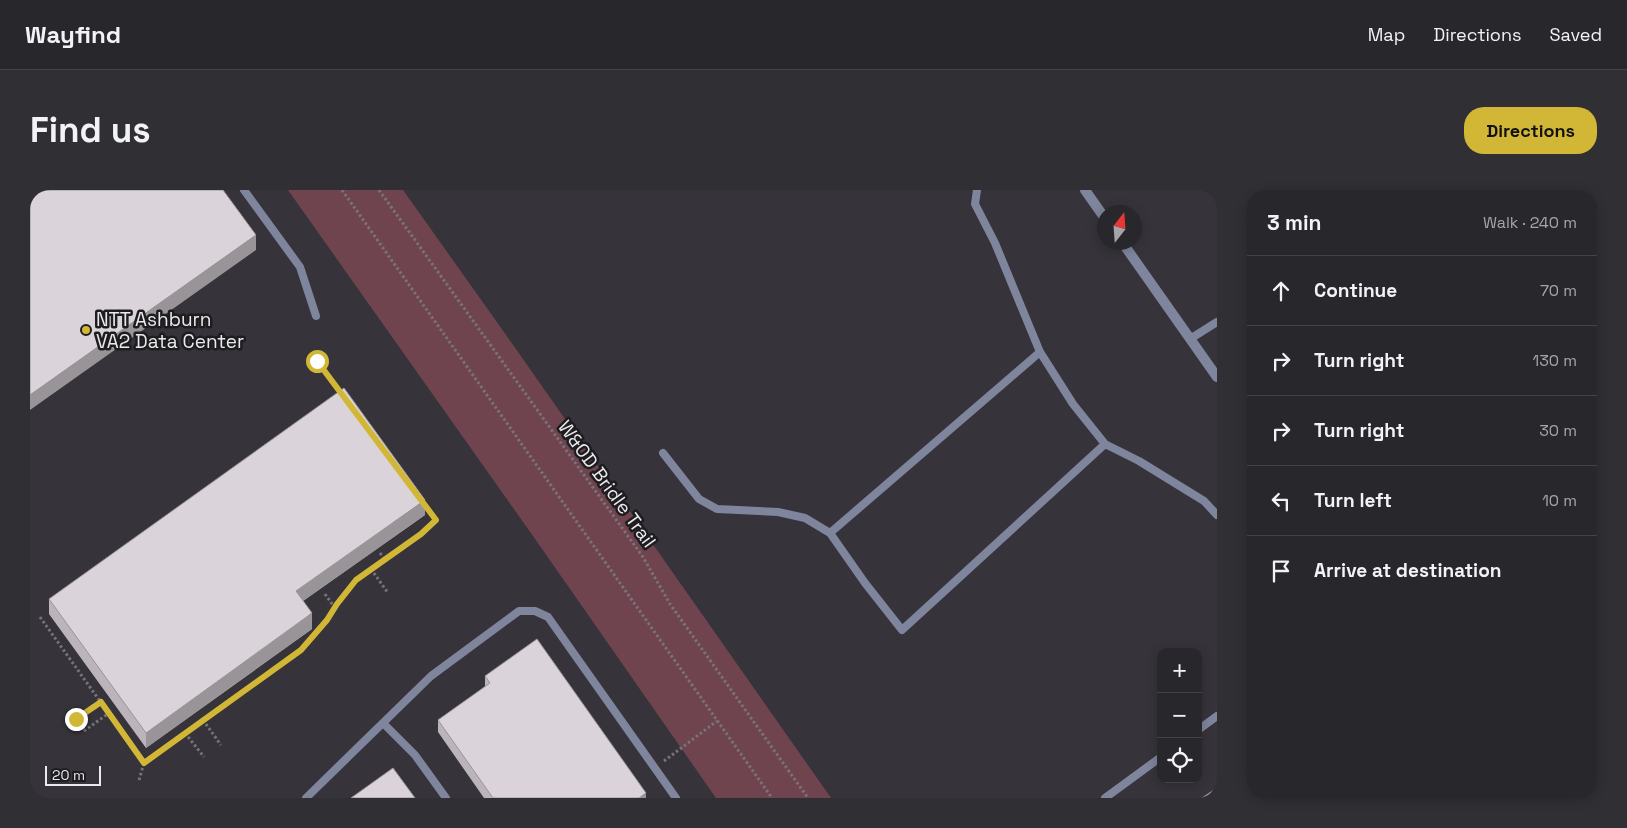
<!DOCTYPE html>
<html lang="en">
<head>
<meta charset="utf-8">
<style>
	:root { --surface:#28272c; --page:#302f34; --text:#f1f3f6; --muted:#a5a5a9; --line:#444448; --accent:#d2b736 }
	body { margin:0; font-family:"Space Grotesk",sans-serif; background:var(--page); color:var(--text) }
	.controls { position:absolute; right:15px; bottom:15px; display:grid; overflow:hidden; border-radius:10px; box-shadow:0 2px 12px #0003 }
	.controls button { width:45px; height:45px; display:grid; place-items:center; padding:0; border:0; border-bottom:1px solid var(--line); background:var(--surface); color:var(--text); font:25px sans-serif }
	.compass { position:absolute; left:1067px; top:15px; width:45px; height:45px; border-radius:50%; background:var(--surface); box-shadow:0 2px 12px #0003; rotate:17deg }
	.scale { position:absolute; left:15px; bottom:12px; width:56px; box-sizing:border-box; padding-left:5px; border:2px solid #ebe9ed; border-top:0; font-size:14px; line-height:18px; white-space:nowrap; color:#ebe9ed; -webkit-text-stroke:4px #1d1c1f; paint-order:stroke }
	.stop { position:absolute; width:15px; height:15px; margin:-11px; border:4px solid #d2b736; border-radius:50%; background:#fff }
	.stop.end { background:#d2b736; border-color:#fff; box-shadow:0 1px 5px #0008 }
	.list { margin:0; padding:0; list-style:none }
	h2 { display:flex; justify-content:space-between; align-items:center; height:65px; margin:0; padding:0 20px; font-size:21px }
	h2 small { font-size:16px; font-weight:400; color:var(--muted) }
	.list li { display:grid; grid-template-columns:32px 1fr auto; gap:15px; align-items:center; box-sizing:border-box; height:70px; padding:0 20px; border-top:1px solid var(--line) }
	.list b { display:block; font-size:19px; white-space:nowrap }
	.list em { font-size:16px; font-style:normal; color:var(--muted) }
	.icon { flex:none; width:28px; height:28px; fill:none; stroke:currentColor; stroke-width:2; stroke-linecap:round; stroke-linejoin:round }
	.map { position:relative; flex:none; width:1187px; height:608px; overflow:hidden; border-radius:20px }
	header { display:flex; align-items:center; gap:30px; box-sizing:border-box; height:70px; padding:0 25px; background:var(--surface); border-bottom:1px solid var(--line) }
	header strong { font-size:24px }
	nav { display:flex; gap:28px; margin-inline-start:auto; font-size:18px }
	.intro { display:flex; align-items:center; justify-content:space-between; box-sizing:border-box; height:120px; padding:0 30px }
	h1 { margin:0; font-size:35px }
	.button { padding:12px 22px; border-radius:20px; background:var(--accent); color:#111; font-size:18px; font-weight:700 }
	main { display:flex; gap:30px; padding:0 30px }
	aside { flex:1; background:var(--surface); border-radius:20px; box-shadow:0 2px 12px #0003 }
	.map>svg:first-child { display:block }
	.green { fill:#70444f }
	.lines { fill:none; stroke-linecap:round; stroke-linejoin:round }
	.path { stroke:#767479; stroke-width:3; stroke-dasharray:2.5 2.5; stroke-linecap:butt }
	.service { stroke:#7e859c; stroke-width:8 }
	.minor { stroke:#7e859c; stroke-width:10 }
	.wall { fill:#bbb5bb }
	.shaded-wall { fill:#999498 }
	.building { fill:#dad3d9; stroke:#999498 }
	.route { stroke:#d2b736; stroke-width:6 }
	.poi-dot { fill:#d2b736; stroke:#1d1c1f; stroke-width:2 }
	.labels { text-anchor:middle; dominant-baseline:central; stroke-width:5; stroke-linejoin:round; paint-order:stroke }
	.poi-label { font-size:19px; fill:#ebe9ed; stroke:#1d1c1f; text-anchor:start }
	.street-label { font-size:19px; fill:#ebe9ed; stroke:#1d1c1f }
</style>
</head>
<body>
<header>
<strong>Wayfind</strong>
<nav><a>Map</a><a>Directions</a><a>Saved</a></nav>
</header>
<div class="intro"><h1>Find us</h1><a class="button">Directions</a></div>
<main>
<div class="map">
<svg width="1187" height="608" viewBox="0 0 1187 608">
	<rect width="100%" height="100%" fill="#36343a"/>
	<path class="green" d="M258,0H373L469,135L801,608H686L503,346Z"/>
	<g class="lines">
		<path class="path" d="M312,0L742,608
			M349,0L613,367L640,414L778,608
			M287,171L312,204
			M350,363L355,369
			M341,379L358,403
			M295,404L305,418
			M10,427L114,573
			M46,529L71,512
			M173,530L191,555
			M54,541L79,523
			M155,543L174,567
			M634,571L687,531
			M109,590L114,573L271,460L297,430L307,414L327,389L391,344L406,330L393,313"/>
		<path class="service" d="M214,0L270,77L286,126
			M947,0L945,14L965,53L1010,162L1043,214L1075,254L1109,271L1174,311L1187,325
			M1160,149L1187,132
			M633,263L669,309L687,319L748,322L775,328L800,343L1010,162
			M800,343L835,393L872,440L1075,254
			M353,533L385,565L416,608
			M1168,540L1187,526
			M276,608L401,486L489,421H505L518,427L646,608
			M1075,608L1131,567"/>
		<path class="minor" d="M1055,0L1074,27
			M1092,52L1187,187"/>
	</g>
	<path class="wall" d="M395,325L273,411L282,439L116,558L19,424V409Z
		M455,486L616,608H454L408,542V530L455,497Z"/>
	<path class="shaded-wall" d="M226,45V60L0,220V205Z
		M395,310V325L266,416V401Z
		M282,423V439L116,558V543Z
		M616,603V608H609Z"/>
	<path class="building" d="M3,0H193L226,45L0,205V2Z
		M314,198L395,310L266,401L282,423L116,543L19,409Z
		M507,449L616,603L609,608H463L408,530L460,493L455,486Z
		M363,578L385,608H321Z
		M1187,598V608H1172Z"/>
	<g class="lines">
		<path class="route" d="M46,529L71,512L114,573L271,460L297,430L307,414L326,390L391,344L406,330L287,171"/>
	</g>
	<circle class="poi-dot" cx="56" cy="140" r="5"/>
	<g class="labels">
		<g class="poi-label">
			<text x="66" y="129">NTT Ashburn<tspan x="66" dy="22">VA2 Data Center</tspan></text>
		</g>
		<g class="street-label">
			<text transform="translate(577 294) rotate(54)">W&amp;OD Bridle Trail</text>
		</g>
	</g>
</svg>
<div class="controls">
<button>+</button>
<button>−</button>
<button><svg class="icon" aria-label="locate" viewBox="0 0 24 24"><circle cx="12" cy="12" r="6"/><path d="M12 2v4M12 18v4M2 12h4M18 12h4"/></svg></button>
</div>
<svg class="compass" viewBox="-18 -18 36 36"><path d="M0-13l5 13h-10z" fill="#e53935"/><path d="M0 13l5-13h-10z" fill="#a5a5a9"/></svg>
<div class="scale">20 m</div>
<div class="stop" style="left:287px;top:171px"></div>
<div class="stop end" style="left:46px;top:529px"></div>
</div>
<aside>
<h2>3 min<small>Walk · 240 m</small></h2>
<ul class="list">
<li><svg class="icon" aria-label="ahead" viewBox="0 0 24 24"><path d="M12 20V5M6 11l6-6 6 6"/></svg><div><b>Continue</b></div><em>70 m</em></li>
<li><svg class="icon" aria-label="right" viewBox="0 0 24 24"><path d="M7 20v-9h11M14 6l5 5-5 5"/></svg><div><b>Turn right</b></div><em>130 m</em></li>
<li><svg class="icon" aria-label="right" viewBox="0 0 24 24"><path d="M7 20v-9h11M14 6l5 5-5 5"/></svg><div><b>Turn right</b></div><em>30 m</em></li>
<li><svg class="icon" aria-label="left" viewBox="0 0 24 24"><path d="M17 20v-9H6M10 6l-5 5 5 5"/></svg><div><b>Turn left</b></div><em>10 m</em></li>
<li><svg class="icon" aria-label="arrive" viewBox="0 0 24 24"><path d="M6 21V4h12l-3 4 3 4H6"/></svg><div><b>Arrive at destination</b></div></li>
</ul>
</aside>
</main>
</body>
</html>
